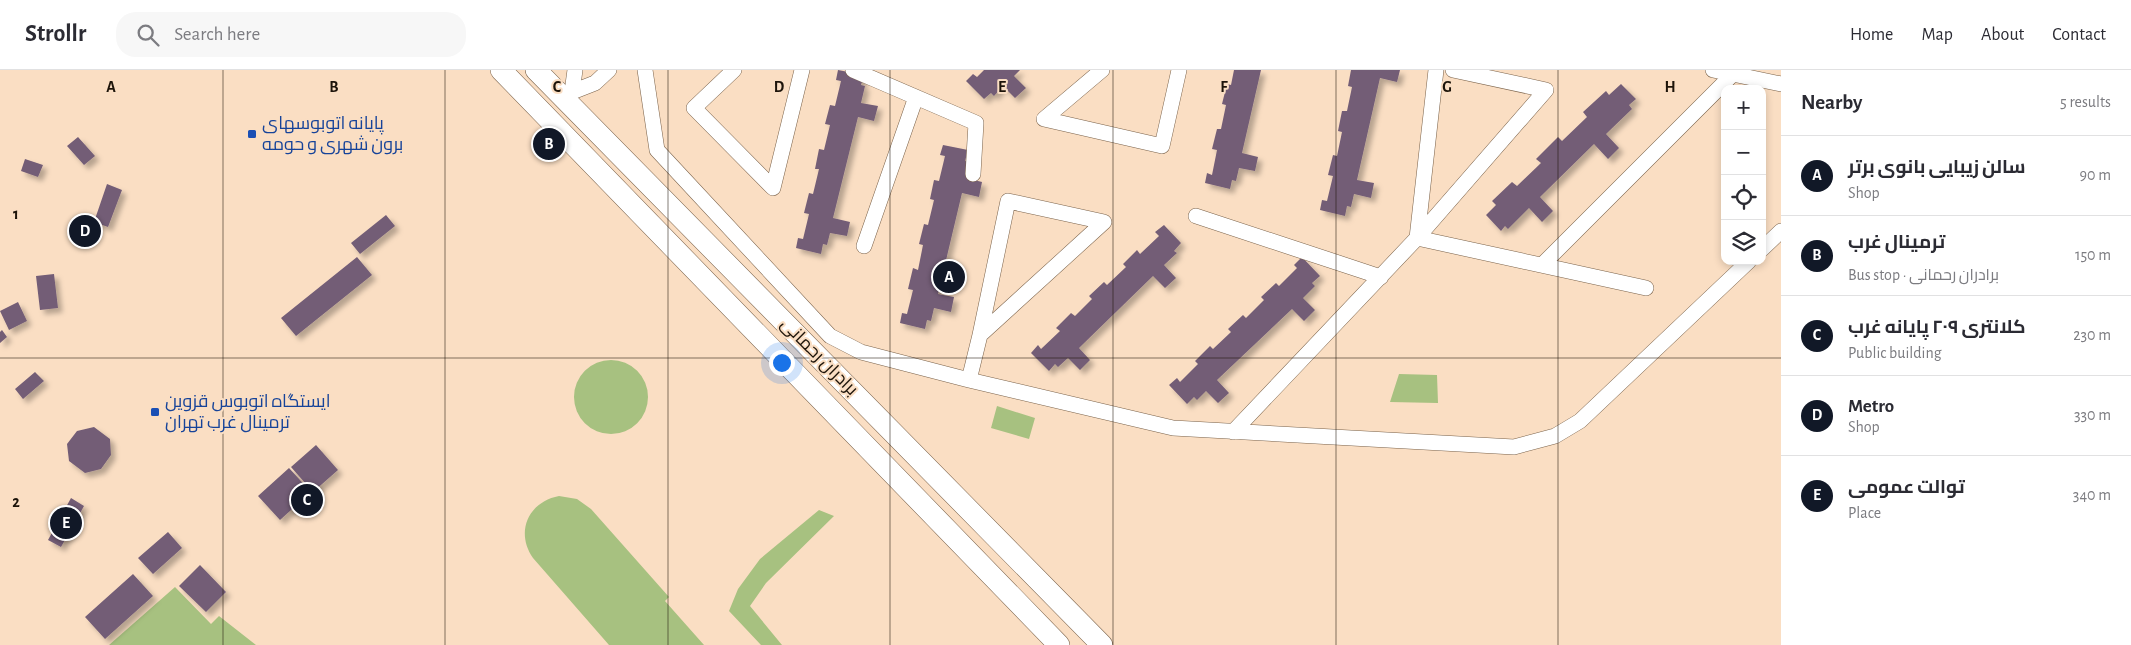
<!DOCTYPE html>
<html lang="en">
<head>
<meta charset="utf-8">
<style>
	:root { --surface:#fff; --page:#f7f7f7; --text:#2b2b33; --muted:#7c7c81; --line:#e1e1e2; --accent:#111827 }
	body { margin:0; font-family:"Alegreya Sans",Cairo,sans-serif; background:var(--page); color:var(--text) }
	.controls { position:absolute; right:15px; top:15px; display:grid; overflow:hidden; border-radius:10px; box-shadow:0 2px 8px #0003 }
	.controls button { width:45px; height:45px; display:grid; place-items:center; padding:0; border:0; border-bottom:1px solid var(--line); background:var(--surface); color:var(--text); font:25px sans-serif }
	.you { position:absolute; left:781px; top:292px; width:18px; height:18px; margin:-12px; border:4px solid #fff; border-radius:50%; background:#1a73e8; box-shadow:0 0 0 8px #1a73e833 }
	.badge { display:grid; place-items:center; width:32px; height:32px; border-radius:50%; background:var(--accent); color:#fff; font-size:16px; font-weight:700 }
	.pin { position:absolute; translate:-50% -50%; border:2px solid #fff; box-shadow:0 1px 5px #0006 }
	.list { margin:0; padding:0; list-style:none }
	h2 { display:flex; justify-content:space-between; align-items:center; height:65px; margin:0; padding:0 20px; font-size:21px }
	h2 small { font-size:16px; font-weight:400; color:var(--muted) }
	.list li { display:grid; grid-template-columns:32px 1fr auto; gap:15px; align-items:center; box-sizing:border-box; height:80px; padding:0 20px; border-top:1px solid var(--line) }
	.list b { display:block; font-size:19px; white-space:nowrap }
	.list p { margin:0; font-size:16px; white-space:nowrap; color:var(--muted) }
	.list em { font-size:16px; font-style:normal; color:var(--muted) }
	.icon { flex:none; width:28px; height:28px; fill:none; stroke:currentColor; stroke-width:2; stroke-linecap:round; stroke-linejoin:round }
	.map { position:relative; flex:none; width:1781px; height:575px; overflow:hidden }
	header { display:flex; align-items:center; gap:30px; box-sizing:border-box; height:70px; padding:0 25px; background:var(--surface); border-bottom:1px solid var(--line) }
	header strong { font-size:24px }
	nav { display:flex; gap:28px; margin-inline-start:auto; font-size:18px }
	.search { width:350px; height:45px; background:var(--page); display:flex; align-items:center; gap:12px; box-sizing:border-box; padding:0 18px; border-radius:20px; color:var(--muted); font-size:19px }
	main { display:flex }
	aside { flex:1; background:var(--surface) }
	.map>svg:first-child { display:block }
	.green { fill:#a7c180 }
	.building { fill:#735d76; filter:url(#shadow) }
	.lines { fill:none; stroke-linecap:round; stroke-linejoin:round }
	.minor-casing { stroke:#7b634b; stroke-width:16 }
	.secondary-casing { stroke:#7b634b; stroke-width:22 }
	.minor { stroke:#fff; stroke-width:15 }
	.secondary { stroke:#fff; stroke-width:21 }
	.grid { fill:none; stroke:#1d140a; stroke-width:1; stroke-opacity:0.55 }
	.transit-dot { fill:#1a4fb4; stroke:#fadec3; stroke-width:2 }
	.labels { text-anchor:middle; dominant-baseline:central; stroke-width:4; stroke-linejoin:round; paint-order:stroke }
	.transit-label { font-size:18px; fill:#164399; stroke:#fadec3; text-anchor:start }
	.street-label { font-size:18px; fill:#1d140a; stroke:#fadec3 }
	.grid-label { font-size:16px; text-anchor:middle; font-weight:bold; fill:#1d140a; stroke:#fadec3; stroke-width:4; stroke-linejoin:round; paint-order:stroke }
</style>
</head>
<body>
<header>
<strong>Strollr</strong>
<div class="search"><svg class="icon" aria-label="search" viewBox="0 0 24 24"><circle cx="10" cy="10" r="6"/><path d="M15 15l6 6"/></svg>Search here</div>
<nav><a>Home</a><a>Map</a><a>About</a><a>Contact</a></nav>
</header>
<main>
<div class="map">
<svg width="1781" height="575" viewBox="0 0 1781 575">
	<defs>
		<filter id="shadow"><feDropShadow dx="4.5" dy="4.5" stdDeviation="2.5" flood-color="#0004"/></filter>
	</defs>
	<rect width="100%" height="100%" fill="#fadec3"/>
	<path class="green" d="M574 327a37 37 0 1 1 74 0a37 37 0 1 1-74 0Z
		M1399,304L1437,305L1438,333L1390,332Z
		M997,336L1035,348L1029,369L991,358Z
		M559,426L577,429L591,439L669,527L665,531L704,575H609L533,488C515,462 528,432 559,426Z
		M819,440L834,446L766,513L750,536L782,575H761L729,541L738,519L760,489Z
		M175,517L211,554L219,546L256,575H109Z"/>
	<path class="building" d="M838,0L864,5L861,15L865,16L861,33L878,36L874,51L858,47L833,148L850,152L847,166L830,163L827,175L823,174L821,184L796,178L798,168L803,169L809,144L804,143L809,123L813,124L819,99H815L819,79L824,80L830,55L825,54L830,35L835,36L841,11L836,10Z
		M984,0H1020L1014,6L1026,18L1015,28L1003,16L994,26L991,23L984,29L966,11L973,4L977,7Z
		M1234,0H1261L1242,83L1258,87L1255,101L1239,98L1236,111L1232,110L1230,119L1205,113L1207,103L1212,105L1217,80L1212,79L1217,59H1221L1226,35L1222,34L1227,14L1231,15Z
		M1351,0H1400L1397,12L1380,8L1357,110L1374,113L1371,128L1354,124L1351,137L1347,136L1345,146L1320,140L1322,130L1327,131L1333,106L1328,105L1333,85L1337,86L1342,62L1338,61L1342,41H1347L1352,17L1348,16Z
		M1621,14L1636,29L1629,35L1632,39L1606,64L1619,78L1608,89L1594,74L1540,127L1553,141L1542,152L1529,138L1508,159L1505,156L1501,161L1486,145L1496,135L1492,131L1512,112L1517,116L1541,93L1536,89L1558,67L1562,71L1587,47L1583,42L1606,21L1609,25Z
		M78,67L95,86L84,95L67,76Z
		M943,75L968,80L965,91L970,92L966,108L982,112L979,127L962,123L938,224L954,227L951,242L934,238L931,251L927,250L925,259L900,253L902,243L907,244L913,220L908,219L913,198L918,200L923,175L919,174L924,154L928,155L934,130L930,129L934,110L939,111L945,86L940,85Z
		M25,89L43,95L38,107L21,101Z
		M107,114L122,120L108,157L94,152Z
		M386,145L395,156L360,184L351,173Z
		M1164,155L1181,173L1174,181L1177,183L1164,195L1176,208L1165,218L1153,206L1079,278L1090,290L1080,300L1068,288L1058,297L1055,294L1049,301L1031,283L1038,275L1041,279L1060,261L1056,258L1071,243L1075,246L1092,229L1089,226L1104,212L1107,215L1126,197L1123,194L1137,180L1140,184L1159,166L1155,162Z
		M357,187L372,205L296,266L281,248Z
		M1302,187L1320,206L1312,213L1315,216L1303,228L1315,240L1304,251L1292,239L1217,310L1229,323L1218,333L1206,321L1197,330L1194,327L1187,334L1169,315L1177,308L1180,312L1198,294L1195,291L1210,276L1213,279L1231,262L1228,259L1243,245L1246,248L1264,230L1261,227L1276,213L1279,216L1297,198L1294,195Z
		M54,204L58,238L40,240L36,206Z
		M18,232L27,251L9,260L0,241Z
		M2,260L7,267L0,273V262Z
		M35,302L44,311L23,329L15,319Z
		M94,357L110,369L111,385L101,399L85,403L69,391L67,374L77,361Z
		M316,375L338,400L313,422L291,397Z
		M289,398L311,422L280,450L258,426Z
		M71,428L84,436L61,477L48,470Z
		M168,462L182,478L153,504L138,488Z
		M200,495L226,522L206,542L179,516Z
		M133,504L153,526L105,569L85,547Z"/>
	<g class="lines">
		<g class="minor-casing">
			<path id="minor" d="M645,0L657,80L830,266L861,282L969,310L1173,358L1514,377L1555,366L1580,351L1749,191
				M734,0L694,38L773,118L802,0
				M853,0L976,53L973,104
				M1102,0L1044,49L1162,76L1179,0
				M1436,0L1417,168L1546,20L1453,0
				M1713,0L1781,14
				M572,22L575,0
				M564,29L572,22L595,13L609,0
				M1008,131L1104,152L980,265Z
				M1196,146L1381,207
				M864,176L916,27
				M1762,179L1781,161
				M1542,195L1733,4
				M969,310L980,265
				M1233,362L1417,168L1646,218"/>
		</g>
		<g class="secondary-casing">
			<path id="secondary" d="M501,0L1059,575
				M536,0L1102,575"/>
		</g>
		<use href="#minor" class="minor"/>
		<use href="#secondary" class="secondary"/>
	</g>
	<path class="grid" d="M223,0V575M445,0V575M668,0V575M890,0V575M1113,0V575M1336,0V575M1558,0V575M0,288H1781"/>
	<g class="transit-dot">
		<rect x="247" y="59" width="10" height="10" rx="2.5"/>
		<rect x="150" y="337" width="10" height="10" rx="2.5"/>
	</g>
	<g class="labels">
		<g class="transit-label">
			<text x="262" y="54">پایانه اتوبوسهای<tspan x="262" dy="21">برون شهری و حومه</tspan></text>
			<text x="165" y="332">ایستگاه اتوبوس قزوین<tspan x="165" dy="21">ترمینال غرب تهران</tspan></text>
		</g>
		<g class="street-label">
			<text transform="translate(819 287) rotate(45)">برادران رحمانی</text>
		</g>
	</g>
	<g class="grid-label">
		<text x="111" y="22">A</text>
		<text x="334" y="22">B</text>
		<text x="557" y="22">C</text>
		<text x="779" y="22">D</text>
		<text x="1002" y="22">E</text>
		<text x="1224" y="22">F</text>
		<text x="1447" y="22">G</text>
		<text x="1670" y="22">H</text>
		<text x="16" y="149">1</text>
		<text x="16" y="437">2</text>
	</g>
</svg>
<div class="controls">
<button>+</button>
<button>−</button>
<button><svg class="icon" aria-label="locate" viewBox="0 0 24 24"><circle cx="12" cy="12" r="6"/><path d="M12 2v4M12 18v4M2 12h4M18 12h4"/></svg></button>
<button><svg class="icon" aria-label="layers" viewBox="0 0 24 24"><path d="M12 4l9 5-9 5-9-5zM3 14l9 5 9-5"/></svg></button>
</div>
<div class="you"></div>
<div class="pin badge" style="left:949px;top:207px">A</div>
<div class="pin badge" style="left:549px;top:74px">B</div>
<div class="pin badge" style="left:307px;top:430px">C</div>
<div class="pin badge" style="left:85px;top:161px">D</div>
<div class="pin badge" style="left:66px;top:453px">E</div>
</div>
<aside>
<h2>Nearby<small>5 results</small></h2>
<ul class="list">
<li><span class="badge">A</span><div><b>سالن زیبایی بانوی برتر</b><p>Shop</p></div><em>90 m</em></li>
<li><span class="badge">B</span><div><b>ترمینال غرب</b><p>Bus stop · برادران رحمانی</p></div><em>150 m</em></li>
<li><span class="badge">C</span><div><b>کلانتری ۲۰۹ پایانه غرب</b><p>Public building</p></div><em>230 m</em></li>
<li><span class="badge">D</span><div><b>Metro</b><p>Shop</p></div><em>330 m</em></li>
<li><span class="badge">E</span><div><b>توالت عمومی</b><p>Place</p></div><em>340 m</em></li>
</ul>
</aside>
</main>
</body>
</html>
